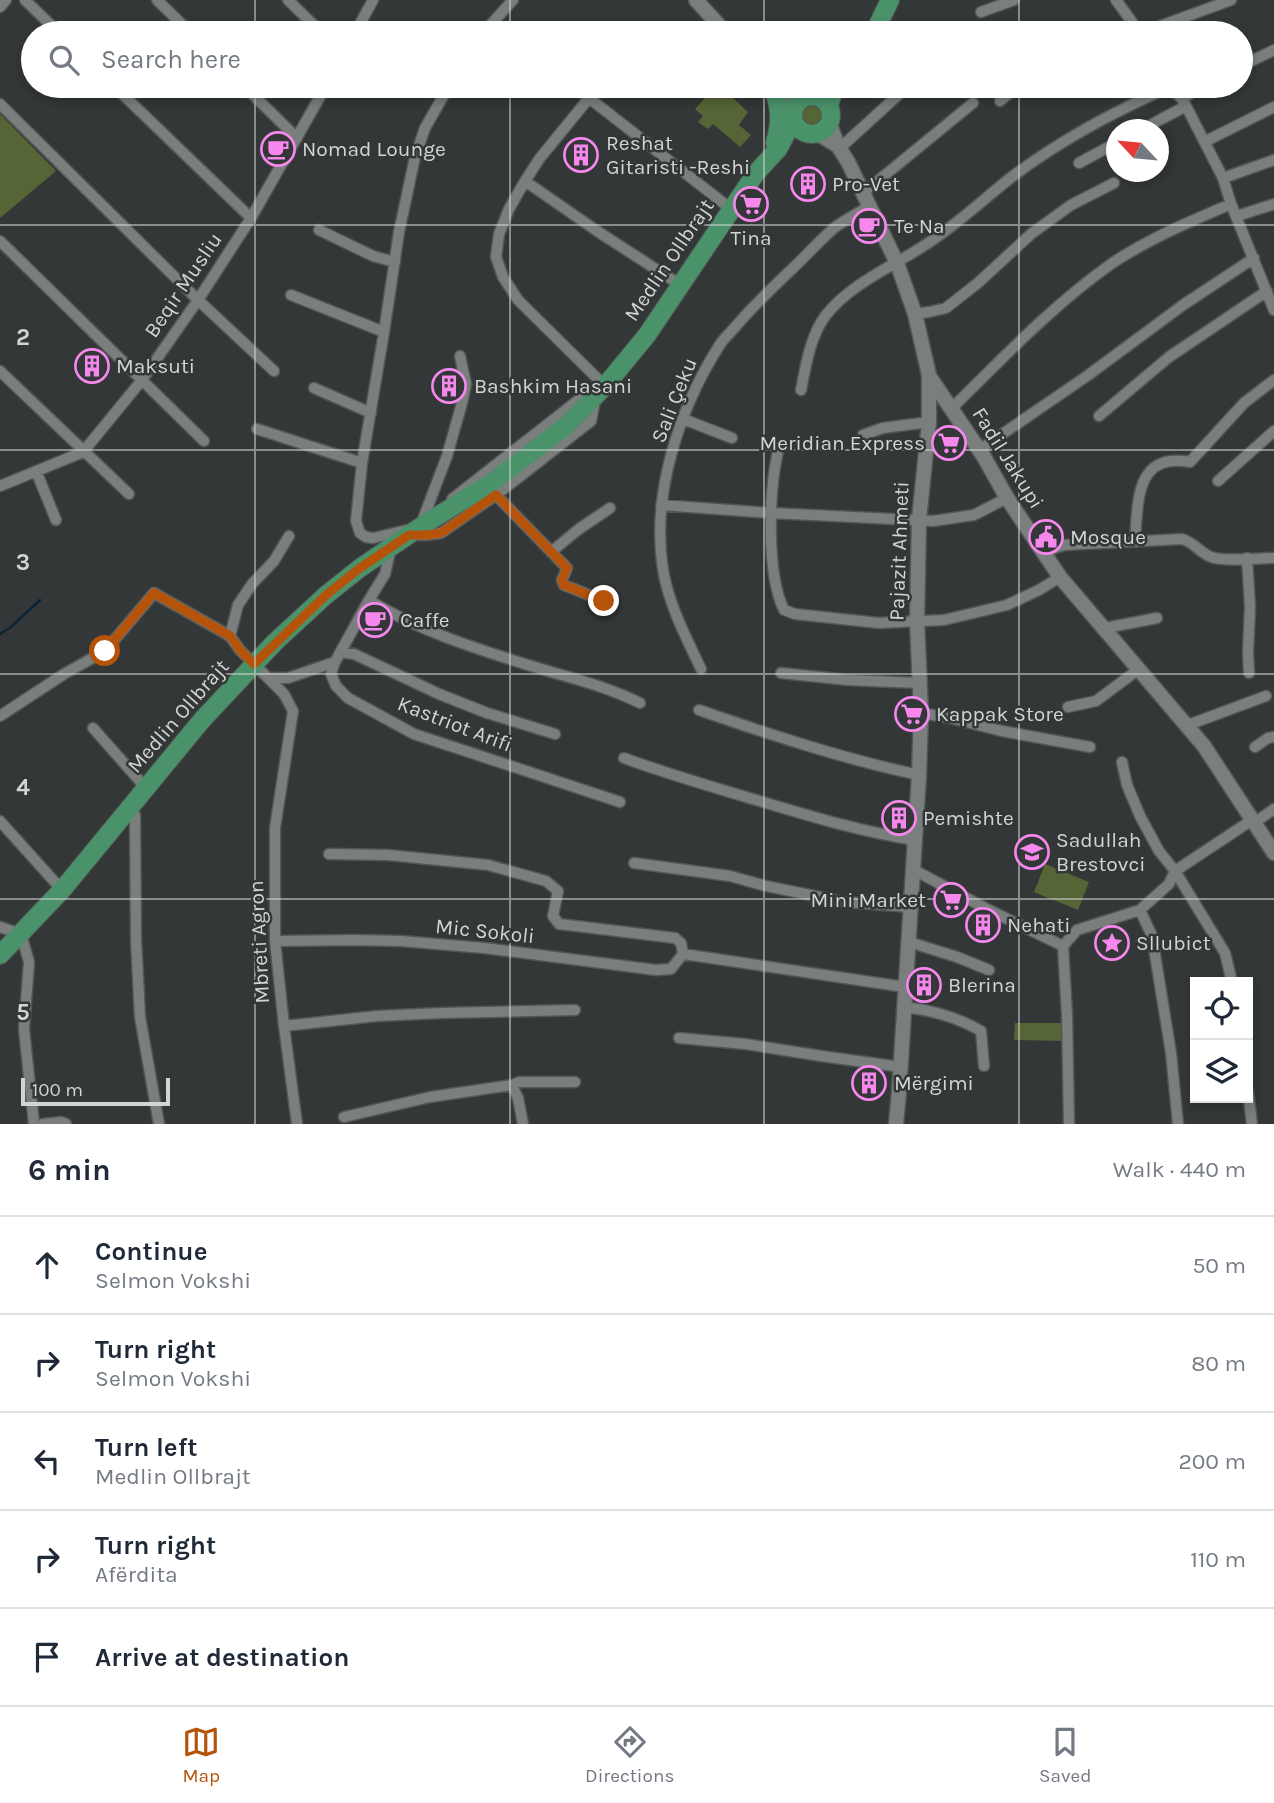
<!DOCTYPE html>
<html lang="en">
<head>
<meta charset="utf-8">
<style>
	:root { --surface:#fff; --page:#f2f2f3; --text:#1f2937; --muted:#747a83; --line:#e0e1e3; --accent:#b45309 }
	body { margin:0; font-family:Karla,sans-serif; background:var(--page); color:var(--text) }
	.controls { position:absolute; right:21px; bottom:21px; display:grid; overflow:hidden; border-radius:0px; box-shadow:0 4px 10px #0003 }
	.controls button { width:63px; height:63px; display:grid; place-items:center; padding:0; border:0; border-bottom:2px solid var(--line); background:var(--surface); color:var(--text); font:35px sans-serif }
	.compass { position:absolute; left:1106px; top:119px; width:63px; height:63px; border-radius:50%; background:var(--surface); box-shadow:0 4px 10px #0003; rotate:296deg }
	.scale { position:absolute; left:21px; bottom:18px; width:149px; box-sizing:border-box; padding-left:7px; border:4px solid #d2d5d4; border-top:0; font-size:19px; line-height:24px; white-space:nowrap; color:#d2d5d4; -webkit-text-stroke:5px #343737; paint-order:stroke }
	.stop { position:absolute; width:21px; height:21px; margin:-16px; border:5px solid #b45309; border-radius:50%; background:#fff }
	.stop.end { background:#b45309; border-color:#fff; box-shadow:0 2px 7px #0008 }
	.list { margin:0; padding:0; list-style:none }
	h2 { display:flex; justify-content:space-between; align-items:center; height:91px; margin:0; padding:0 28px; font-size:30px }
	h2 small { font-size:23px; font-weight:400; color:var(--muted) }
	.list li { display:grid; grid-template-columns:46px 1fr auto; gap:21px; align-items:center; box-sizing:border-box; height:98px; padding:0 28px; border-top:2px solid var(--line) }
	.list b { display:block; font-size:26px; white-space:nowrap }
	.list p { margin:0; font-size:23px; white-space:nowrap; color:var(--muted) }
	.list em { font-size:23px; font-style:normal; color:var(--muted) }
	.icon { flex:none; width:38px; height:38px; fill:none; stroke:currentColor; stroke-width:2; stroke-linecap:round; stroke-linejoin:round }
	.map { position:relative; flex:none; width:1274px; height:1124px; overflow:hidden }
	.search { position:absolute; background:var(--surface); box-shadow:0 4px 10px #0003; left:21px; right:21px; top:21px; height:77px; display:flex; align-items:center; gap:18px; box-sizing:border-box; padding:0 24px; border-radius:38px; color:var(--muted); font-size:26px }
	.sheet { height:581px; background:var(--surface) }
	nav { display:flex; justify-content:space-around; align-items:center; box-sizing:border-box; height:98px; border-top:2px solid var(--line); background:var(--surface); font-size:19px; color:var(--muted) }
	nav a { display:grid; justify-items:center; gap:4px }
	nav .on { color:var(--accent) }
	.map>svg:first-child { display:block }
	.green { fill:#556536 }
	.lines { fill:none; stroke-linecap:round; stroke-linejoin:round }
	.stream { stroke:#082436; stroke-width:2.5 }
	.minor-casing { stroke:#525655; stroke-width:13 }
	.tertiary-casing { stroke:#525655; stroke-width:17 }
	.primary-casing { stroke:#525655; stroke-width:20 }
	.minor { stroke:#7a7f7e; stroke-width:10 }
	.tertiary { stroke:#7a7f7e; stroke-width:14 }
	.primary { stroke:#4a926a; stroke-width:18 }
	.route { stroke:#b45309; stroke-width:9 }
	.grid { fill:none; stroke:#d2d5d4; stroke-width:2; stroke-opacity:0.55 }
	.labels { text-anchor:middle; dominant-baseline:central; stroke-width:5; stroke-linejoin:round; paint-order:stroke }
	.poi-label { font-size:21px; fill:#d2d5d4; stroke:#343737; text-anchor:start }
	.street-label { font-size:21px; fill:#d2d5d4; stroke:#343737 }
	.grid-label { font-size:23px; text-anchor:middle; font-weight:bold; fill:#d2d5d4; stroke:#343737; stroke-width:5; stroke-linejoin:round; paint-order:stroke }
</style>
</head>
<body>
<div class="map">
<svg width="1274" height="1124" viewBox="0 0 1274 1124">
	<rect width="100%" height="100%" fill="#343737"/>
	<path class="green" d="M716,86H720L748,112L739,125L751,135L740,147L713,124L708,129L698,122L703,116L695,109Z
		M797 114a15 15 0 1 1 30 0a15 15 0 1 1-30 0Z
		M0,114L56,171L0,218Z
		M1045,864L1089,882L1078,910L1034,892Z
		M1015,1023H1065L1066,1041L1014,1040Z"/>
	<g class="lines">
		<path class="stream" d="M0,634L11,627L40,600"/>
		<g class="minor-casing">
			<path id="minor" d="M25,0L59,33
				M157,0L191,33
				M288,0L322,33
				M1116,0L1132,22L1135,30L1138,33
				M0,7L6,0
				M981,12L1014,0
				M355,33L373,0
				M483,33L513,0
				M1141,33L1231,0
				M1241,66L1274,50
				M114,86L251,218
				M244,86L297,138
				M449,86L425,128L415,157L399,232L384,332L362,463L356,521L360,533L366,537L373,538L420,527L447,456L462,403L466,384L460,356
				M572,86L589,98
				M1169,86L1182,99L1186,106L1223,178L1231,204L1274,310
				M1182,99L1202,86
				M1000,101L1018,86
				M0,104L198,300L274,371
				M1141,130L1186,106
				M1206,141L1274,107
				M840,148L908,86
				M1079,163L1116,143
				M1223,178L1274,160
				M525,181L597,231L682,286
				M863,193L973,103
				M1237,216L1274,204
				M319,230L373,256L395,262
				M0,241L204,441
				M291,295L384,332
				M915,314L929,312L946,308L979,282L1031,234L1071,205L1114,183
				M0,371L129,494
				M605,386L518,300L503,277L496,257L499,234L509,209L525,181L540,158L589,98L731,209
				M314,388L371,413
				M801,390C806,365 810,336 826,315C853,281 899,264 934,239C962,220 986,197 1013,176C1061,140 1115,111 1170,87
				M952,408C1003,358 1053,305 1111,264C1148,239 1191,221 1231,204
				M1099,416L1169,357L1267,291
				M683,419L732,438
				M257,429L362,463
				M863,435L883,428L929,422
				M979,450L1087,376L1183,305L1254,258
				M778,451C769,491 766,573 784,610L795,614L879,623L944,620L1007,605L1039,590L1060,577
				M36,471L56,520
				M1218,481L1274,431
				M0,486L83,452L142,380L198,300L251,218L326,86
				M496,495L567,568L562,580L564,585L604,601
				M661,505L772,513L933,521L974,515L1007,498
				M412,535H426L441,533L496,495L591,421L596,395L581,398L452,499
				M1135,541C1138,502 1135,452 1190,462L1244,403L1274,380
				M391,547L385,574L369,600C417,630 474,648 528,665C566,677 604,685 640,703
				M551,552L579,529L610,508
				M1043,552L1064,545L1182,539C1194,542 1200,553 1211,557C1225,562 1257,558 1274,558
				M1247,558L1250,607L1248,652L1249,673
				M369,600L335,662L331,674L336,686L348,698L414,734L620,802
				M1105,628L1157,618
				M230,636L238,605L252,584L274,561L289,536
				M341,652L354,654L439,694L487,713L555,734
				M701,669C686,637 669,605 663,570C651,495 679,409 719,346C723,339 730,333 736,326C753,306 772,288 792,269C806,256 819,241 834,228C845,220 858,213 870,206
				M781,673L848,680L919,683
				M269,678H288L335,662
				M1068,707L1096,701L1139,669
				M699,710C771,735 844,759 919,775
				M921,713L950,718L1002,731L1090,747
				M0,716L64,674L105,651L154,593L230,636L240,650L284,694L293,711L275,828V941L284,1026L377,1016L441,1013L575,1010
				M1188,725L1266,696
				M93,728L146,788
				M1255,747L1268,738L1274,737
				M624,758C670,775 716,788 763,802C813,817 863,832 915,840
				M1122,762L1127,785L1140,816L1159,851L1175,871L1225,953L1232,982
				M129,810L135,815L136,939L140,1017L159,1124
				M0,821L62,890
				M1254,823L1274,809
				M329,854L388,855L488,865L546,881L558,891L553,916L559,924L675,938L681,943L683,954
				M634,863L730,876L766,886L845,902L911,907
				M914,870L985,908L1063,946
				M1175,871L1252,820
				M1140,910L1152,936L1171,1053L1178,1124
				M0,927L21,934L29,962L24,1029L34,1124
				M275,941L356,940L401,941L484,948L656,970L671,969L683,954L905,987
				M909,942L957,957L989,970
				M904,1007C930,1010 959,1018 981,1031L984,1066
				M284,1026L297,1124
				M679,1038L745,1044L821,1056L901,1067
				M512,1085L519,1082H575
				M1248,1092L1252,1124
				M344,1117L430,1097L512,1085L518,1098L523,1124
				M43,1124L61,1122L66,1124
				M1069,1124L1067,1015L1063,946L1077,930L1140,910L1169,884L1175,871"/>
		</g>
		<g class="tertiary-casing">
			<path id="tertiary" d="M696,0L726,33
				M776,86L793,110
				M780,86L802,98
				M829,122L838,146L848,162L897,263L915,314L929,375V422L919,520L917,621L921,713L919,775L899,1092L896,1124
				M817,133L838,146
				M929,376L984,457L1007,498L1060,577L1204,746L1274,853"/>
		</g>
		<g class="primary-casing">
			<path id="primary" d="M874,33L890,0
				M772,86C781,109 781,120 775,143
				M793 115a19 19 0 1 1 38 0a19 19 0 1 1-38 0Z
				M829,106L835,86
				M0,955L62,890L202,720L275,642L326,595L360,568L426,523L491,483L566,426L605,386L647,335L756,173L778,149L793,121"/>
		</g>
		<use href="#minor" class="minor"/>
		<use href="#tertiary" class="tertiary"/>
		<use href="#primary" class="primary"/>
	</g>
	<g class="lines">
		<path class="route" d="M105,651L154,593L230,636L240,650L254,664L326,595L360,568L409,535H426L441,533L496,495L567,568L562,580L564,585L604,601"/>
	</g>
	<path class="grid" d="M255,0V33M510,0V33M764,0V33M1019,0V33M255,86V1124M510,86V1124M764,86V1124M1019,86V1124M0,225H1274M0,450H1274M0,674H1274M0,899H1274"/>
	<defs>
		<g id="cafe-ring" transform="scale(1.75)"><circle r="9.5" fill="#343737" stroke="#f688ed" stroke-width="1.5"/><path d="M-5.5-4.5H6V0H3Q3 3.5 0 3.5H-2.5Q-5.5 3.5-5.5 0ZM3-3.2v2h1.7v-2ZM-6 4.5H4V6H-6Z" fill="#f688ed"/></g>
		<g id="building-ring" transform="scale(1.75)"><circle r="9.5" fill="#343737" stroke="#f688ed" stroke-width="1.5"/><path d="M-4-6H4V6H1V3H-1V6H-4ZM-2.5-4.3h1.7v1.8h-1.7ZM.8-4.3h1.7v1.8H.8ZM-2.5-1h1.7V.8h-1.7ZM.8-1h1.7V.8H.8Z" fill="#f688ed"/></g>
		<g id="supermarket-ring" transform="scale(1.75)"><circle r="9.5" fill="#343737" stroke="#f688ed" stroke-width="1.5"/><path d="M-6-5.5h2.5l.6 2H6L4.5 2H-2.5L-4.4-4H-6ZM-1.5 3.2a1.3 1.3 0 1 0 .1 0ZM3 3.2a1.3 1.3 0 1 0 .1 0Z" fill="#f688ed"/></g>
		<g id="civic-ring" transform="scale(1.75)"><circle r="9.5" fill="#343737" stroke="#f688ed" stroke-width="1.5"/><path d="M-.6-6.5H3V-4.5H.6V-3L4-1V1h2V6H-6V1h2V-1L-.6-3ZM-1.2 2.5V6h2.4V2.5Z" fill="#f688ed"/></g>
		<g id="school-ring" transform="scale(1.75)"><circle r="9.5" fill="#343737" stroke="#f688ed" stroke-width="1.5"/><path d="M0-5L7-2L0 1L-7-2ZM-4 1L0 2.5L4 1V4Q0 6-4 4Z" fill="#f688ed"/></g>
		<g id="sight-ring" transform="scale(1.75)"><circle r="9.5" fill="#343737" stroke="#f688ed" stroke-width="1.5"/><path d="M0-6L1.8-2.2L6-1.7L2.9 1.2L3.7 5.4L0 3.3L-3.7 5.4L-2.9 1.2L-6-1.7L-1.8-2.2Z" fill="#f688ed"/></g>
	</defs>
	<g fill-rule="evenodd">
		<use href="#cafe-ring" x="278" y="149"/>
		<use href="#building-ring" x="581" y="155"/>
		<use href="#building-ring" x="808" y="184"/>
		<use href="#supermarket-ring" x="751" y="204"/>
		<use href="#cafe-ring" x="869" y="226"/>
		<use href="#building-ring" x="92" y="366"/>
		<use href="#building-ring" x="449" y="386"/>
		<use href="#supermarket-ring" x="949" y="443"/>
		<use href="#civic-ring" x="1046" y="537"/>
		<use href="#cafe-ring" x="375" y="620"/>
		<use href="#supermarket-ring" x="912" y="714"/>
		<use href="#building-ring" x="899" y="818"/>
		<use href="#school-ring" x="1032" y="852"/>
		<use href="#supermarket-ring" x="951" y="900"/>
		<use href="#building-ring" x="983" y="925"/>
		<use href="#sight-ring" x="1112" y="943"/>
		<use href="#building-ring" x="924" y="985"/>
		<use href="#building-ring" x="869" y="1083"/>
	</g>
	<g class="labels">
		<g class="poi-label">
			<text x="606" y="143">Reshat<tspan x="606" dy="24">Gitaristi -Reshi</tspan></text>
			<text x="302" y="149">Nomad Lounge</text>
			<text x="832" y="184">Pro-Vet</text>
			<text x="894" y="226">Te Na</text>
			<text x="751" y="238" text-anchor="middle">Tina</text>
			<text x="116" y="366">Maksuti</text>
			<text x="474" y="386">Bashkim Hasani</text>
			<text x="925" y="443" text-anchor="end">Meridian Express</text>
			<text x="1070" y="537">Mosque</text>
			<text x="400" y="620">Caffe</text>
			<text x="936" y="714">Kappak Store</text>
			<text x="923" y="818">Pemishte</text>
			<text x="1056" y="840">Sadullah<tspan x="1056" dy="24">Brestovci</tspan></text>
			<text x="926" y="900" text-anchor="end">Mini Market</text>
			<text x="1007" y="925">Nehati</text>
			<text x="1136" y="943">Sllubict</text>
			<text x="948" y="985">Blerina</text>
			<text x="894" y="1083">Mërgimi</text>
		</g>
		<g class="street-label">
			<text transform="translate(669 260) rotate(-56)">Medlin Ollbrajt</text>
			<text transform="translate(183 285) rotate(-56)">Beqir Musliu</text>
			<text transform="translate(674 400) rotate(-68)">Sali Çeku</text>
			<text transform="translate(1008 458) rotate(58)">Fadil Jakupi</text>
			<text transform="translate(899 551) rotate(-88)">Pajazit Ahmeti</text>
			<text transform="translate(178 716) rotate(-49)">Medlin Ollbrajt</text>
			<text transform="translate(455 724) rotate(21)">Kastriot Arifi</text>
			<text transform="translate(485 931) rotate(6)">Mic Sokoli</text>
			<text transform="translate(259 942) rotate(-93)">Mbreti Agron</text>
		</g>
	</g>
	<g class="grid-label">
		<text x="23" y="345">2</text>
		<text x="23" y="570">3</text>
		<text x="23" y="795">4</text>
		<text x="23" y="1020">5</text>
	</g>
</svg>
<div class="controls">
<button><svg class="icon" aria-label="locate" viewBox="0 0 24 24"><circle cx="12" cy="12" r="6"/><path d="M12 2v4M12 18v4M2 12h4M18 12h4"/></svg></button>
<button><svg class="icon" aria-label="layers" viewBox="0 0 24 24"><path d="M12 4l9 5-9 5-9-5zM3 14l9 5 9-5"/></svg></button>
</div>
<svg class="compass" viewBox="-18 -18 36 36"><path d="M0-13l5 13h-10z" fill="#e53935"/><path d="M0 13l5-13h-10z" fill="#747a83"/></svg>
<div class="scale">100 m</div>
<div class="stop" style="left:105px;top:651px"></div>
<div class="stop end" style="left:604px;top:601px"></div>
<div class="search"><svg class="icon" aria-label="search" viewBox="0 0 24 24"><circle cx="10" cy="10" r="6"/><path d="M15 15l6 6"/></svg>Search here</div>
</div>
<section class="sheet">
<h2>6 min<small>Walk · 440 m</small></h2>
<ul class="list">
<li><svg class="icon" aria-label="ahead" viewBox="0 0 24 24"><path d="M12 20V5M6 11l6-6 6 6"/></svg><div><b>Continue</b><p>Selmon Vokshi</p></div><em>50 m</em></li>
<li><svg class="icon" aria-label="right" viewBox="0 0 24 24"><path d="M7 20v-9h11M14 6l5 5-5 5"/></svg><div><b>Turn right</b><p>Selmon Vokshi</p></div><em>80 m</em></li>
<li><svg class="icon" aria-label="left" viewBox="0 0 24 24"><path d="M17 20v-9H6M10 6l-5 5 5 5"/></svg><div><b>Turn left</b><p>Medlin Ollbrajt</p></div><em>200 m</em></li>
<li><svg class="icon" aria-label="right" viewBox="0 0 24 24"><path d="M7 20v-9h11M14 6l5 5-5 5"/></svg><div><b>Turn right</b><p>Afërdita</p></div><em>110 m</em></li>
<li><svg class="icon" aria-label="arrive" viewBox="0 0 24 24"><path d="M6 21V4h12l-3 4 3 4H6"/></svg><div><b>Arrive at destination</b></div></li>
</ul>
</section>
<nav>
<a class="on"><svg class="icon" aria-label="map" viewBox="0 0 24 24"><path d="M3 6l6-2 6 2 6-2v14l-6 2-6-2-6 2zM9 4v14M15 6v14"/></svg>Map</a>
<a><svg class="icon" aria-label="directions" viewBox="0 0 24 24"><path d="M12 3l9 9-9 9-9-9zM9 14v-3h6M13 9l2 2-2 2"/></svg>Directions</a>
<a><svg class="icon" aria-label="saved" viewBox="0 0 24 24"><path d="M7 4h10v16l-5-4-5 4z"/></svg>Saved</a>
</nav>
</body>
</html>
